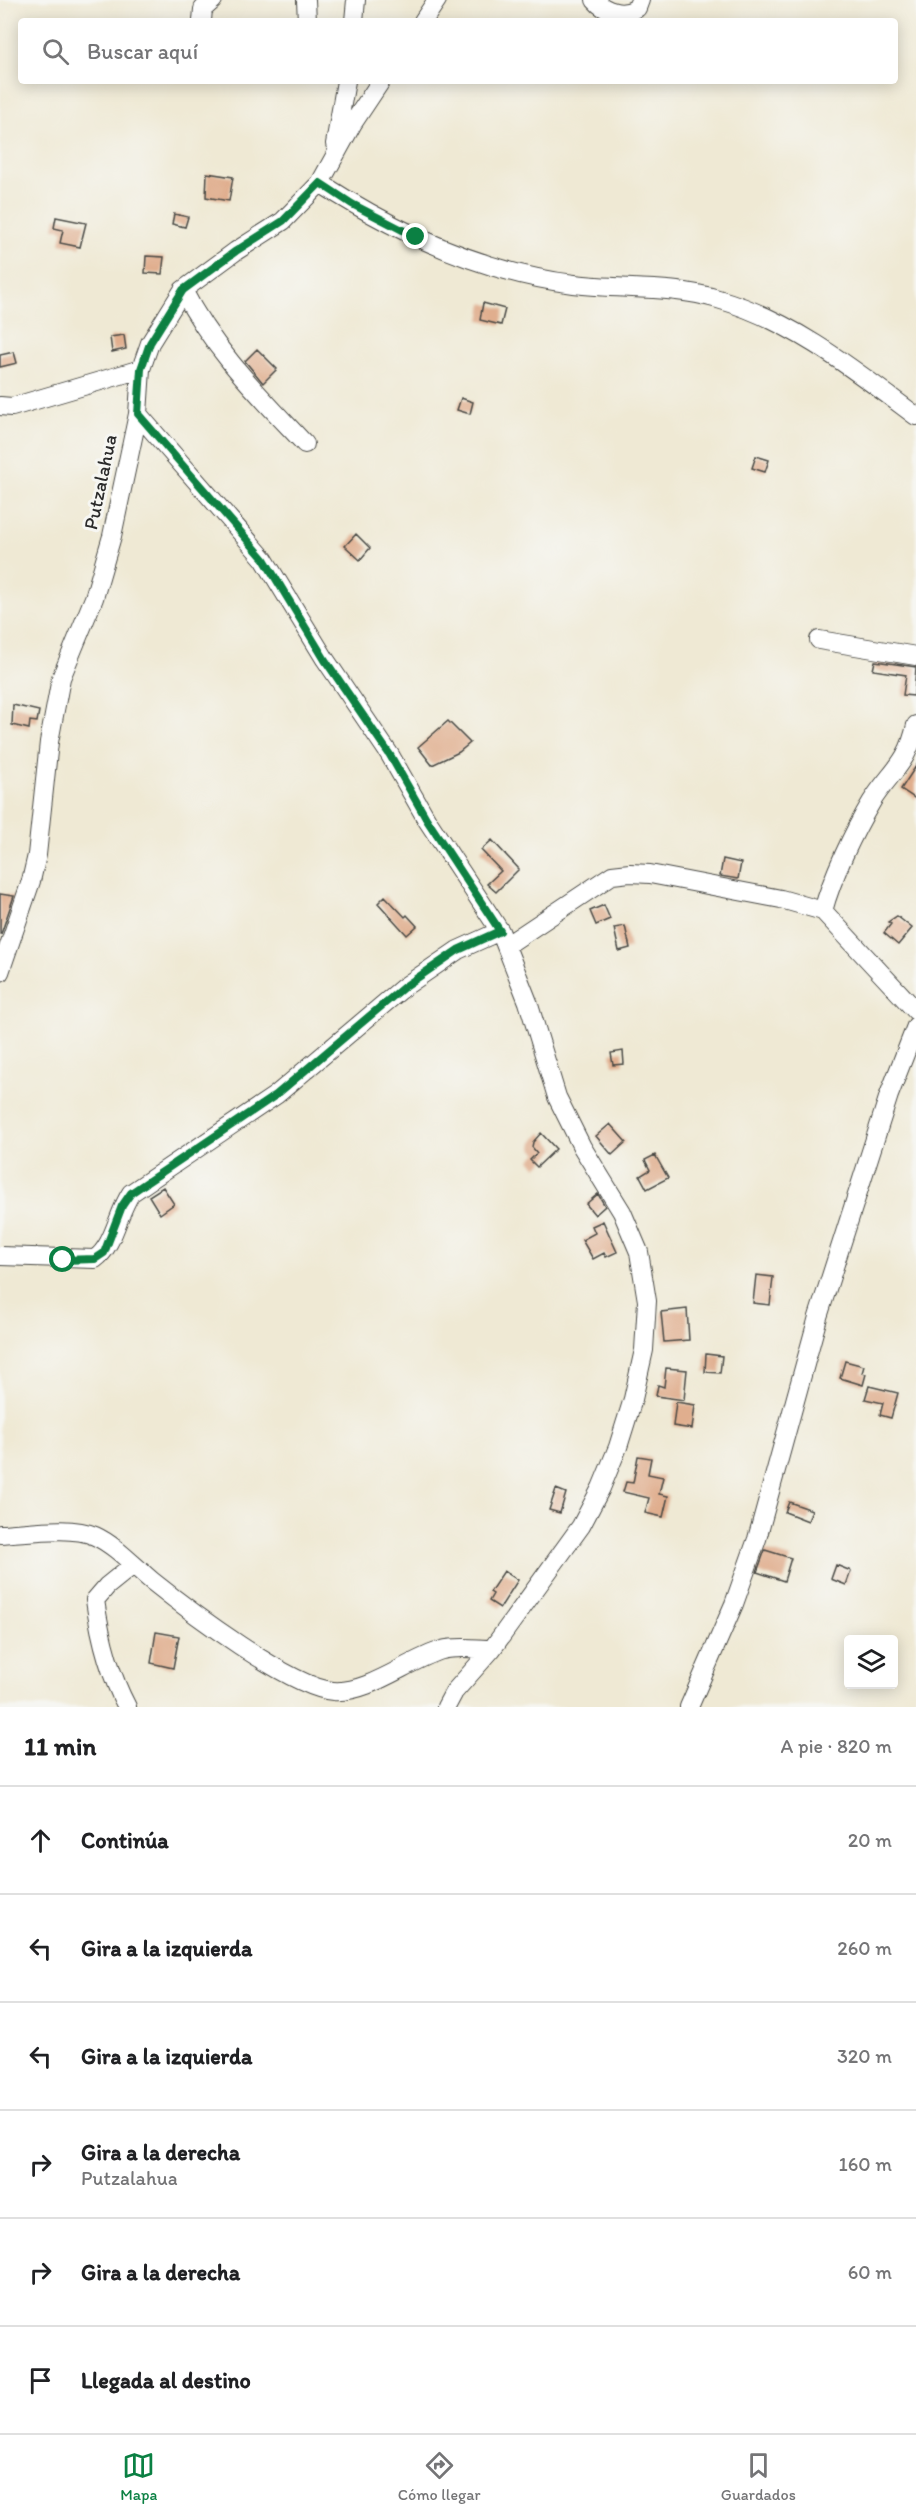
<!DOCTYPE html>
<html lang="es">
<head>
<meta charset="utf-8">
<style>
	:root { --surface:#fff; --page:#f2f2f2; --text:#202124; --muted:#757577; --line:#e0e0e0; --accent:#0b8043 }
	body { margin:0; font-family:Itim,sans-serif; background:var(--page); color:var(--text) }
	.controls { position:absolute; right:18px; bottom:18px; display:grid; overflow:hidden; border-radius:6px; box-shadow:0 3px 15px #0003 }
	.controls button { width:54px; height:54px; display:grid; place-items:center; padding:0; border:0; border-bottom:2px solid var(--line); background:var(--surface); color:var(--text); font:30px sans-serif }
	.stop { position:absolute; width:18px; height:18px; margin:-14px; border:4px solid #0b8043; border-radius:50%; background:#fff }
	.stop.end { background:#0b8043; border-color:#fff; box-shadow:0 2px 6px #0008 }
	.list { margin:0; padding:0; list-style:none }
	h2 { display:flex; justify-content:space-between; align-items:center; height:78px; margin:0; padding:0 24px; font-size:26px }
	h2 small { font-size:20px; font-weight:400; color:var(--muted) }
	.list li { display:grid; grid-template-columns:39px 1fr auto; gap:18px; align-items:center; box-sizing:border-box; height:108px; padding:0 24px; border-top:2px solid var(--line) }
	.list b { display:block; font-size:22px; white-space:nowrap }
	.list p { margin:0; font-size:20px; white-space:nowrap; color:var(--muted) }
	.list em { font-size:20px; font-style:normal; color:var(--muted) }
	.icon { flex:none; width:33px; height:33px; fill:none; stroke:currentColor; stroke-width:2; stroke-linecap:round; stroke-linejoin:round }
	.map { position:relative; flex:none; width:916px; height:1707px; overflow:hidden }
	.search { position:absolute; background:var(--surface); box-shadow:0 3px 15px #0003; left:18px; right:18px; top:18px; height:66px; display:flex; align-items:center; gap:15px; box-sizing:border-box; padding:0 21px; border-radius:6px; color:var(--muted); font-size:22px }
	.sheet { height:726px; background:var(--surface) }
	nav { display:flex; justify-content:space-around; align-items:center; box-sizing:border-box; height:84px; border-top:2px solid var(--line); background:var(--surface); font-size:16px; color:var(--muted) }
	nav a { display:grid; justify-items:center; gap:3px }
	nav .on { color:var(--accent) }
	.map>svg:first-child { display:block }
	.building { fill:#e0ae8e }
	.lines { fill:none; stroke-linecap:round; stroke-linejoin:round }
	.minor-casing { stroke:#484844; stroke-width:20 }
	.minor { stroke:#fff; stroke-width:18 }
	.route { stroke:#0b8043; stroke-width:8 }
	.labels { text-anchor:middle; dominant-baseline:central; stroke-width:6; stroke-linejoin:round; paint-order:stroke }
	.street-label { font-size:20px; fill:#2b2b2b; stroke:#f6f6f2 }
</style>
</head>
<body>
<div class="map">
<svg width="916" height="1707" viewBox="0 0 916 1707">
	<rect width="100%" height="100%" fill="#f6f6f2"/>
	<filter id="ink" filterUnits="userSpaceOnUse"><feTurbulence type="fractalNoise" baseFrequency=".0167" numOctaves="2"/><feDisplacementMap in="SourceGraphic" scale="12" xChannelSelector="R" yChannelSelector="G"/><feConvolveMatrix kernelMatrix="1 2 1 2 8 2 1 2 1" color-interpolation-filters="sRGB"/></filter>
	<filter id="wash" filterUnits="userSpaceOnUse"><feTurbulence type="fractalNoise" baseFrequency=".008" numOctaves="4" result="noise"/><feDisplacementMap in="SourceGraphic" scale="24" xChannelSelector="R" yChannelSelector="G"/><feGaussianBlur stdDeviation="1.35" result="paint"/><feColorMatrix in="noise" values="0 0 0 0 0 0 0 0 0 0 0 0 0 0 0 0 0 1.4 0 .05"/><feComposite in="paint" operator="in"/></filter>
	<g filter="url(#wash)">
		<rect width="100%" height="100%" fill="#efe9d4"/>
		<g id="blocks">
			<path class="building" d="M207,173L233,177L229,201L206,197Z
				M174,214L188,217L185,227L172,224Z
				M56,217L86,223L80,247L60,243L63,230L54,228Z
				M146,256L164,257L162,274L145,273Z
				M483,303L505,309L501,325L480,320Z
				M124,335L126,349L112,352L110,337Z
				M257,349L277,369L263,383L245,361Z
				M14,352L17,363L0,367V355Z
				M461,398L473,402L470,414L457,410Z
				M756,456L769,460L765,472L752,468Z
				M356,534L370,548L360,560L345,546Z
				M875,661L916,667L914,696L903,695L906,675L873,670Z
				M13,705L39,711L37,722L30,721L29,729L12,725Z
				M448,721L470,743L459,752L432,765L418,747Z
				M916,766V799L901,789Z
				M492,840L519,869L496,892L487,884L501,871L481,850Z
				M723,859L741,863L738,879L720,876Z
				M0,894L14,896L1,934H0Z
				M385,896L405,917L407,915L417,926L407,935L378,903Z
				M604,905L610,919L596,925L590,911Z
				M897,916L912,928L898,945L884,933L891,924L888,922Z
				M625,926L630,948L619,951L614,928Z
				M623,1051L624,1064L613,1065L611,1053Z
				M610,1124L626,1142L612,1155L596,1136Z
				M541,1133L556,1149L537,1167L530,1160L537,1153L532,1147L533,1142Z
				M655,1155L668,1178L647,1189L640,1176L650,1170L645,1160Z
				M163,1187L174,1204L160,1214L149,1196Z
				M598,1194L605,1206L595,1215L586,1204Z
				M603,1221L617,1252L606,1257L604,1253L593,1259L582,1240L595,1233L592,1226Z
				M756,1275L773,1277L770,1305L753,1303Z
				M687,1309L689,1340L664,1342L661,1312Z
				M706,1354L722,1356L720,1373L705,1372Z
				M845,1361L864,1366L862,1373L866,1374L863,1385L840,1378Z
				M666,1368L687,1370L684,1400L656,1396L658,1385L664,1387Z
				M869,1386L898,1393L891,1418L880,1415L883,1403L865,1399Z
				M676,1402L695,1405L692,1429L673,1426Z
				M638,1456L651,1458L648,1474L663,1477L659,1494L668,1496L663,1517L645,1513L649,1498L623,1492L626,1482L633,1483Z
				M556,1489L566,1493L560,1513L549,1510Z
				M789,1502L812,1510L808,1521L785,1512Z
				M765,1550L791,1558L784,1581L757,1572Z
				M836,1565L851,1571L846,1585L831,1579Z
				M504,1571L518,1580L500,1608L489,1601L493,1594L490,1592Z
				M156,1632L179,1636L173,1668L151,1663Z"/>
		</g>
	</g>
	<g filter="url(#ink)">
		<use href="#blocks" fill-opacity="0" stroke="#484844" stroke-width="1.5"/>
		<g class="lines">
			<g class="minor-casing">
				<path id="minor" d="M306,0L307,21
					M595,0C605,12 623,17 637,8L640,0
					M202,21L203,9L213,0
					M354,21L356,0
					M423,21L437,0
					M335,144L346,81
					M320,183C396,232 484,273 574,284C622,290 671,285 718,299C792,320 856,371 916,416
					M183,290C213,350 260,396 305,444
					M0,406L12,407L141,369
					M138,414L264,559L325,659L390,755L427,820L500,931L528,1002L557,1097L582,1147L622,1212L639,1252L647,1301L644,1350L633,1399L618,1447L601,1488L581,1526L492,1649L454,1692L446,1707
					M819,640L916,656
					M823,911C832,877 854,831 872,801C891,771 908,764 916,725
					M507,945L612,875L630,873L650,874L781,899L823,911L916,1011
					M0,972L31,881L37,855L49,742L61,678L94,598L112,536L138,414L141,369L150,343L183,290L236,251L283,221L320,183L353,123L381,81
					M0,1256L95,1259C114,1246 117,1214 131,1193L276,1095L404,987L458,950L500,931
					M0,1534C27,1533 70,1525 95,1536C115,1545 134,1566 152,1581C187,1609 291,1688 333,1691C368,1694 408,1660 442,1650C457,1646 477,1649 492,1649
					M127,1707C110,1675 100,1636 95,1600L107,1586L133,1565
					M689,1707L734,1604L757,1539L818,1317L889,1095L916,1026"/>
			</g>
			<use href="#minor" class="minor"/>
		</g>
	</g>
	<g class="lines" filter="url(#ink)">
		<path class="route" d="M63,1260L95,1259L104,1253L122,1206L131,1193L276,1095L404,987L458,950L500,931L427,820L390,755L325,660L264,559L138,414L141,369L150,343L183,290L236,251L283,221L320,183L352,204L416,237"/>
	</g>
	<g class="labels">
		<g class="street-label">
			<text transform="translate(100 482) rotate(-78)">Putzalahua</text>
		</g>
	</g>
</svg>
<div class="controls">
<button><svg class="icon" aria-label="layers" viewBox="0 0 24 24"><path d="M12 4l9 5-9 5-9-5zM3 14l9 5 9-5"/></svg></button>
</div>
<div class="stop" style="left:63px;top:1260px"></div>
<div class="stop end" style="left:416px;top:237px"></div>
<div class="search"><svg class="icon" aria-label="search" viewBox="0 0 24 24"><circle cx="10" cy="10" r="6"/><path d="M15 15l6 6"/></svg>Buscar aquí</div>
</div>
<section class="sheet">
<h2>11 min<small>A pie · 820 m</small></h2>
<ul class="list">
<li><svg class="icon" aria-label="ahead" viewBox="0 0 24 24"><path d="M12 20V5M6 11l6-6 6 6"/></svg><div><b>Continúa</b></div><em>20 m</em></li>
<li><svg class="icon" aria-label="left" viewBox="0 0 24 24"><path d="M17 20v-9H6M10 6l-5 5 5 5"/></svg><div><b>Gira a la izquierda</b></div><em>260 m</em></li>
<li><svg class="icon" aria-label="left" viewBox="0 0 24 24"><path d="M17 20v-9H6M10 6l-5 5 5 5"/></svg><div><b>Gira a la izquierda</b></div><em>320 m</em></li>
<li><svg class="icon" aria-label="right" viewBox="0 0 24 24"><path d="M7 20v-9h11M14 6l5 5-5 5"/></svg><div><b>Gira a la derecha</b><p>Putzalahua</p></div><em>160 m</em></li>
<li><svg class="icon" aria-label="right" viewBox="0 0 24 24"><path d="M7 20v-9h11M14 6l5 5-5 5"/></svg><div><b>Gira a la derecha</b></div><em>60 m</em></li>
<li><svg class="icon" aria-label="arrive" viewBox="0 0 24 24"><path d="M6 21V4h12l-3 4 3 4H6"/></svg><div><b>Llegada al destino</b></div></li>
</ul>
</section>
<nav>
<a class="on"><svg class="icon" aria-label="map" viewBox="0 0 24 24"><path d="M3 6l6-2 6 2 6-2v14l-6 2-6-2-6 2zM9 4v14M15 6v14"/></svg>Mapa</a>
<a><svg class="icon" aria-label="directions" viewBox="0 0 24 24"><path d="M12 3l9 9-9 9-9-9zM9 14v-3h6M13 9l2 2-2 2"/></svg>Cómo llegar</a>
<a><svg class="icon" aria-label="saved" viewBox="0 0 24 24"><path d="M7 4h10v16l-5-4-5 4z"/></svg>Guardados</a>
</nav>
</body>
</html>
